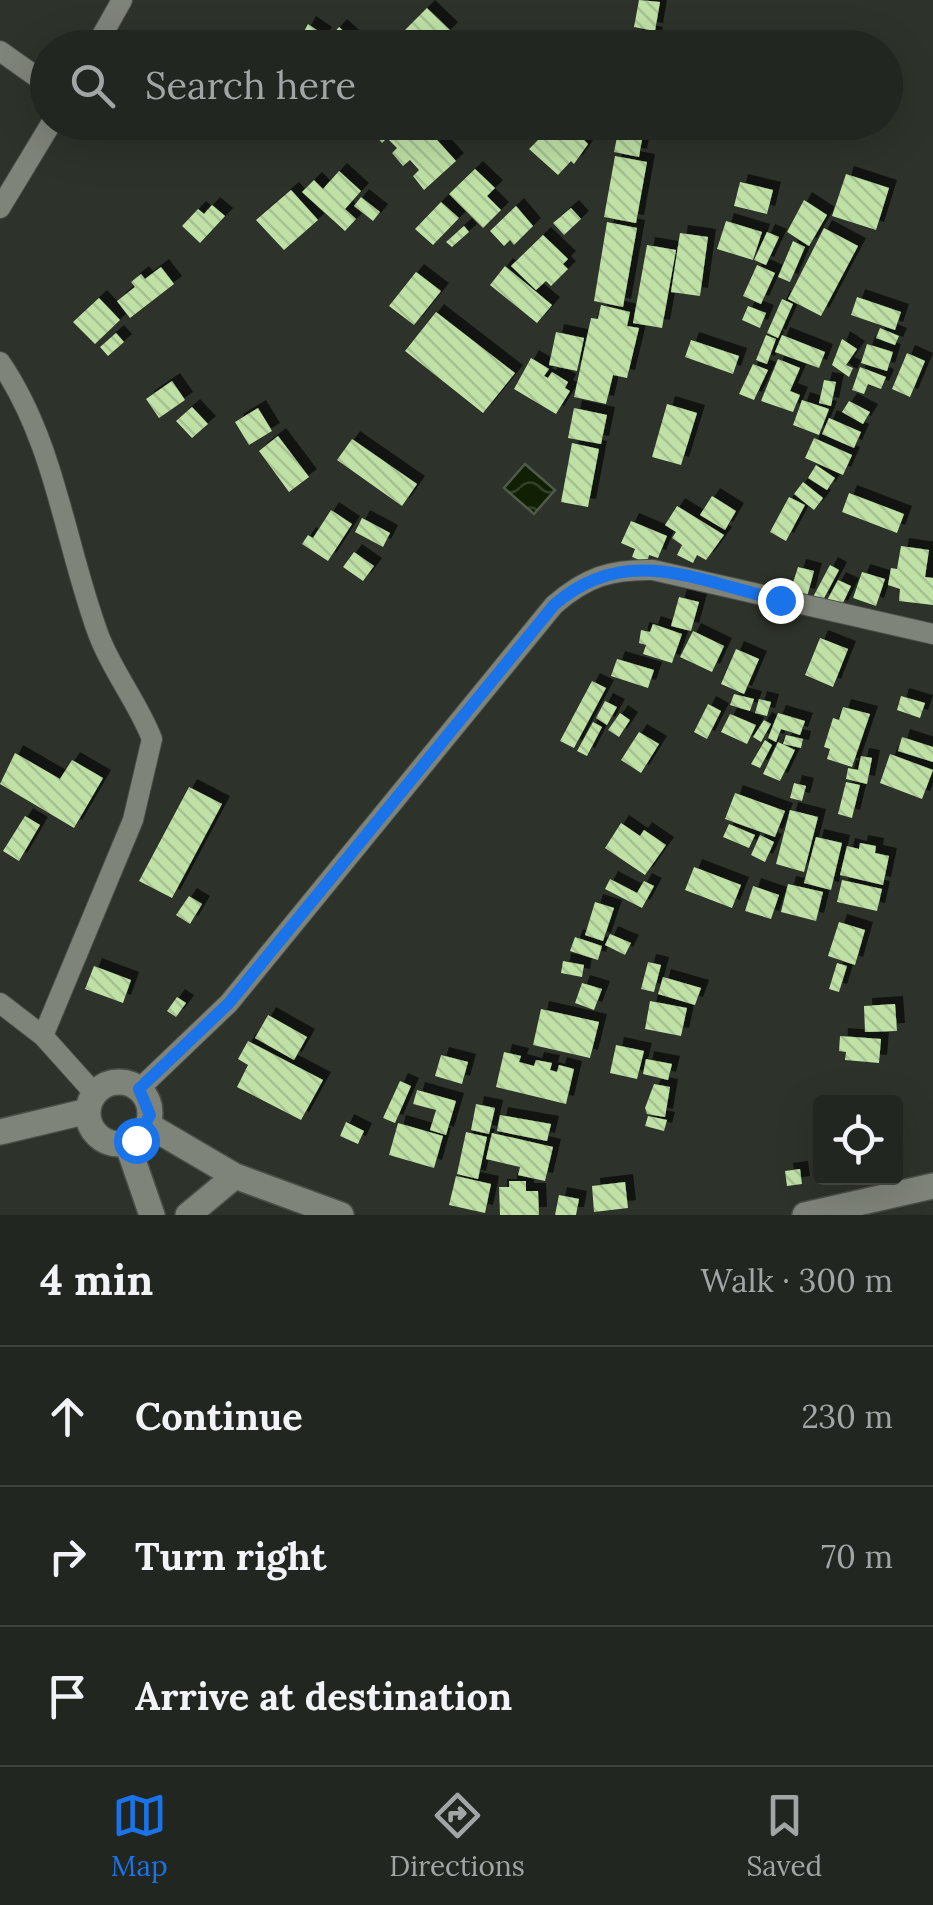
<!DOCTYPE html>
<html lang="en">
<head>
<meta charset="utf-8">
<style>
	:root { --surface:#222620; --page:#2e322d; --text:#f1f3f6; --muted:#a2a5a5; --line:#3f433e; --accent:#1a73e8 }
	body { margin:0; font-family:Lora,serif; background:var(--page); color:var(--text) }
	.controls { position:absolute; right:30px; bottom:30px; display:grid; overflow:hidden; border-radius:10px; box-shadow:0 10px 40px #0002 }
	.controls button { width:90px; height:90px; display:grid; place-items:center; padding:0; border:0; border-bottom:2px solid var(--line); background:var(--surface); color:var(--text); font:50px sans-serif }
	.stop { position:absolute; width:30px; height:30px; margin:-22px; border:8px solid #1a73e8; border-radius:50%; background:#fff }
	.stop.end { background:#1a73e8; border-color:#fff; box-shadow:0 2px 10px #0008 }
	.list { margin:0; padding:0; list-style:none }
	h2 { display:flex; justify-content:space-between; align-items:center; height:130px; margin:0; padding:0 40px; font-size:42px }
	h2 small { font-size:32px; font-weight:400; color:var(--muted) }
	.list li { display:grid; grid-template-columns:65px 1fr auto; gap:30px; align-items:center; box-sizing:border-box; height:140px; padding:0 40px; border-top:2px solid var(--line) }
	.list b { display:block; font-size:38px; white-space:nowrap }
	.list em { font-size:32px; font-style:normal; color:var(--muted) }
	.icon { flex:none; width:55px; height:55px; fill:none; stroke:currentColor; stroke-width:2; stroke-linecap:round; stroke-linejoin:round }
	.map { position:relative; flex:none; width:933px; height:1215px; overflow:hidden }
	.search { position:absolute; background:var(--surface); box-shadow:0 10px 40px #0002; left:30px; right:30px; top:30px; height:110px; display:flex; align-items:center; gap:25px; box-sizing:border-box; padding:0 35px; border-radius:55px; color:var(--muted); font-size:38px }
	.sheet { height:550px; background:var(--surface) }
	nav { display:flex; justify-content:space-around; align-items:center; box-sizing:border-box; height:140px; border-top:2px solid var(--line); background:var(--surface); font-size:28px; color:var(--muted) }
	nav a { display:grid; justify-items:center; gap:5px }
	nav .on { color:var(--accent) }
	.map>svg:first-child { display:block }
	.water { fill:url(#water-waves); stroke:#505a46; stroke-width:2.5 }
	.building { fill:url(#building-back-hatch); filter:url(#shadow) }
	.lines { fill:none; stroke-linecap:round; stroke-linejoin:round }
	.minor-casing { stroke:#4a4e48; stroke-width:22 }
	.tertiary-casing { stroke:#4a4e48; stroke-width:28 }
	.minor { stroke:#7f847b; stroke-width:20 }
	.tertiary { stroke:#7f847b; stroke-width:25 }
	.route { stroke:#1a73e8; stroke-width:12 }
</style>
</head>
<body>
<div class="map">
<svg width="933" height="1215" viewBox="0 0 933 1215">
	<defs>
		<pattern id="water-waves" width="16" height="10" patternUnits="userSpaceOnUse" patternTransform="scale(2.5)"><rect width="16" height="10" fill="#111f04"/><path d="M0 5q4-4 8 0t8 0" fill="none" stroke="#333f28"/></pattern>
		<pattern id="building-back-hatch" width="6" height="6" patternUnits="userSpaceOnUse" patternTransform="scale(2.5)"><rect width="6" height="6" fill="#bfe1a6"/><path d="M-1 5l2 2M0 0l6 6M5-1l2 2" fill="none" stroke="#a6c292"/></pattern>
		<filter id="shadow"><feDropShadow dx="8" dy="-8" stdDeviation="0" flood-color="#0009"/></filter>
	</defs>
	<rect width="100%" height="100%" fill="#2d322a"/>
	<path class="water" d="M525,464L555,490L534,514L504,488Z"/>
	<path class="building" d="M639,0L660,2L655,31L634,27Z
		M427,8L450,30L433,48H415L401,34Z
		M308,24L324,35L315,48H295Z
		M339,27L362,48H321Z
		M635,31L655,35L653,48H632Z
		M364,122H421L456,161L424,190L413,176L419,170L410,160L403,166L392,153L397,148L387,138L382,143Z
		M547,122L558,126L566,122L588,144L574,164L571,161L558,175L529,149L543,135L539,131Z
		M620,122H645L639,157L614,152Z
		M719,123L738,126L736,139L717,136Z
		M615,156L647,162L636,223L604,217Z
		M475,169L495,188L487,196L501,210L483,228L449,194Z
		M339,171L361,191L345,209L356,219L345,231L302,192L314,180L323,189Z
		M846,174L889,188L876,230L832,216Z
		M740,182L773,190L767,214L734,206Z
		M291,190L318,220L284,250L256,220Z
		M361,197L380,212L373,221L354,206Z
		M804,200L827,215L809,246L787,232Z
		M441,202L459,218L433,245L415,229Z
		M212,205L225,216L200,243L182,226L198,209L204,214Z
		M516,206L533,226L514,245L510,240L504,246L490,231Z
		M571,208L581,219L564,235L553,223Z
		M726,221L762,232L753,260L717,249Z
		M607,222L637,228L623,307L594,301Z
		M464,226L469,232L452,247L446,242Z
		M824,228L858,246L821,316L788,299Z
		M767,232L779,237L766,265L754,260Z
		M680,233L708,237L700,296L671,292Z
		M543,235L568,259L563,264L568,269L551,286L546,281L536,290L511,266Z
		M793,241L805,247L790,282L778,277Z
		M647,245L676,250L662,328L633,323Z
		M757,265L775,273L761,304L743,296Z
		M505,266L552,305L537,323L490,285Z
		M161,267L174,284L130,318L117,301L135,287L131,282L141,274L145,279Z
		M416,272L441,291L414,325L389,306Z
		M857,297L901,312L895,330L851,315Z
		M99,298L120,320L95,344L73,322Z
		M782,299L793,304L778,338L767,333Z
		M601,305L630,312L627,326L639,328L627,378L613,375L606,404L574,397L591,318L598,319Z
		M748,306L766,313L760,328L742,320Z
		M436,312L515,373L483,413L405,351Z
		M880,328L899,336L895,345L876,338Z
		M556,332L584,338L577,371L549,365Z
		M116,333L124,342L108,356L100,347Z
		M766,335L776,339L767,364L756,360Z
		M782,335L825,352L819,368L775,352Z
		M842,339L857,349L846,365L853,368L849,377L832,365Z
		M691,340L739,356L733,374L685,357Z
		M867,344L893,352L887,371L861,363Z
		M907,353L925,361L910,397L892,389Z
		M531,358L549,369L544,376L548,378L552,372L568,382L565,388L570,391L556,414L514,389Z
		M778,359L800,368L790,391L800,395L793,412L761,401Z
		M753,364L768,370L754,400L739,394Z
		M860,367L886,377L881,389L868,384L864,394L852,390Z
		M824,380L836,382L831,406L819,403Z
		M172,381L185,400L159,418L146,399Z
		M802,400L829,409L819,435L793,425Z
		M849,401L870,412L863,424L842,412Z
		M667,404L697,413L681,465L652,457Z
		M192,407L208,424L192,438L176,421Z
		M258,408L272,431L249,445L235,422Z
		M574,408L607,415L601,444L568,438Z
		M829,418L861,432L854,448L822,434Z
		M278,436L309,477L289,492L259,451Z
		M814,438L852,455L843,475L805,458Z
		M352,439L417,484L402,506L337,460Z
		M572,443L599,449L588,507L561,502Z
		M816,465L835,478L827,490L808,478Z
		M803,482L823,498L814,510L794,494Z
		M849,493L904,514L897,533L842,512Z
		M712,496L736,511L725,530L700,515Z
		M789,497L805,505L786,541L770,532Z
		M677,506L724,535L706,560L697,555L693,563L677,555L682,545L672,538L676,532L665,525Z
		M331,510L352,524L328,561L302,544L308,535L313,538Z
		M362,518L390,533L383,547L355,532Z
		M631,521L667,536L658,558L649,555L647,563L632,557L635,549L621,543Z
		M901,546L929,550L925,577L933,578V605L899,601L900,589L888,585L891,568L897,569Z
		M354,552L374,566L363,581L343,567Z
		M830,565L839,570L822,602L813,597Z
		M798,567L814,571L807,597L790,592Z
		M862,572L885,579L876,606L853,598Z
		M838,580L851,586L840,609L826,602Z
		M679,597L699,602L691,631L671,626Z
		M653,624L682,634L672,663L643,654L646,645L639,643L641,630L650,632Z
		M693,631L724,646L712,672L680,657Z
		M820,638L848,649L833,687L805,675Z
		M736,649L759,659L744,694L721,684Z
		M617,659L654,670L648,688L611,676Z
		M592,681L606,688L574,748L560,741Z
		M734,694L754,699L750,711L730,705Z
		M901,696L925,703L920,718L897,710Z
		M759,699L771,702L767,716L755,713Z
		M605,701L617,707L607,725L596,718Z
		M708,704L721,711L707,739L694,732Z
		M843,707L870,714L852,767L827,759L830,749L824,747L833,718L839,720Z
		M620,713L630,720L619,737L608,730Z
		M778,713L805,721L800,735L781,729L776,742L768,738Z
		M730,714L756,725L747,744L721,732Z
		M764,720L771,724L761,742L753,737Z
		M593,722L602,727L587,756L577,751Z
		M639,732L659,744L641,773L621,760Z
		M786,735L803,739L801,748L783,744Z
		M902,737L933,747V762L898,751Z
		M765,740L772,745L760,768L751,764Z
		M778,742L795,750L780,781L763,774Z
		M15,753L60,779L72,760L103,778L74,828L0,784Z
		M890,754L933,770L922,799L880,783Z
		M861,756L872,758L867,784L846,779L848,768L858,770Z
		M846,782L860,785L852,818L838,814Z
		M794,783L806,786L802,801L790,798Z
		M189,787L222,804L172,898L139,881Z
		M735,793L785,811L775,837L725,819Z
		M790,810L818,817L804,872L776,864Z
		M25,816L40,825L19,861L3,851Z
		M621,823L640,836L644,830L666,845L645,875L605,848Z
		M729,824L755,835L749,848L723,837Z
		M760,835L774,842L765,862L751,855Z
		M816,837L842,843L831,890L804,883Z
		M860,843L876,846L875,853L889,856L883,885L840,875L847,846L859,849Z
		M694,867L741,885L732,908L685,890Z
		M610,879L637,893L644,881L654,886L642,908L605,889Z
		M842,880L882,889L877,911L837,902Z
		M788,884L823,892L816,921L781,912Z
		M753,886L779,895L771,919L745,911Z
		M189,896L202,904L190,924L176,915Z
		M595,902L614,908L603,941L585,935Z
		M839,922L865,930L855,965L828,956Z
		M610,934L631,943L625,955L605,945Z
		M575,937L602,946L598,960L570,951Z
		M563,961L584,965L582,977L561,973Z
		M648,962L661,965L654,992L641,989Z
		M837,963L847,966L839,992L829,989Z
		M94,966L131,980L123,1003L85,989Z
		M663,977L701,988L695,1005L658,994Z
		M582,983L602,989L594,1010L575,1003Z
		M177,997L186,1003L176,1017L167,1011Z
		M650,1001L687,1008L681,1036L645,1029Z
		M895,1004L897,1031L865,1032L864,1006Z
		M541,1009L599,1022L590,1058L533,1045Z
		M268,1015L307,1037L294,1060L255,1038Z
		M840,1036L881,1039L879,1063L845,1060L846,1052L839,1051Z
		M248,1041L323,1080L301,1120L237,1087L248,1065L238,1059Z
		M616,1045L644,1051L637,1079L610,1073Z
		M504,1052L521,1056L519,1062L534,1066L536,1060L552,1063L550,1070L557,1072L559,1065L574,1069L566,1104L496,1087Z
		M441,1055L468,1062L462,1084L435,1076Z
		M646,1059L672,1064L668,1080L643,1074Z
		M400,1081L411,1086L395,1123L383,1118Z
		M654,1084L670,1087L665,1117L647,1114L645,1108Z
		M417,1090L456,1101L446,1135L430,1130L436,1110L413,1104Z
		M476,1104L495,1108L489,1134L471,1130Z
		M500,1115L551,1124L547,1141L497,1131Z
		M648,1116L667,1120L664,1131L645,1126Z
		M346,1122L364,1131L358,1144L340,1136Z
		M398,1123L443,1136L434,1168L389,1155Z
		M466,1132L487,1137L478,1179L457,1174Z
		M492,1133L553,1147L545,1181L518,1175L520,1167L486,1159Z
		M800,1169L802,1184L787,1186L785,1171Z
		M456,1176L491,1184L485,1213L449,1205Z
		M509,1181H526V1191H538L539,1215H500L499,1187H509Z
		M625,1182L628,1208L594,1212L592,1186Z
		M559,1195L579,1199L576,1215H555Z"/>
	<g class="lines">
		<g class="minor-casing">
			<path id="minor" d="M95,48L122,0
				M0,51L48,85
				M0,208L52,122
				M0,362C56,444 65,545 99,636C113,672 138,703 152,739L133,820L43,1036L95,1094
				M0,1003L43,1036
				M139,1089L229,1003L554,605C586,577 611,569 653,570L933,634"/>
		</g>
		<g class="tertiary-casing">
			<path id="tertiary" d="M88 1113a31 31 0 1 1 62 0a31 31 0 1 1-62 0Z
				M148,1125L235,1176L341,1215
				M0,1132L88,1111
				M127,1143L152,1215
				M188,1215L235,1176
				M805,1215L933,1186"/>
		</g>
		<use href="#minor" class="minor"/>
		<use href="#tertiary" class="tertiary"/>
	</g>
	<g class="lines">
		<path class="route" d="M136,1140L150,1115L139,1089L229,1003L554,605C626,542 697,581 780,600"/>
	</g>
</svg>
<div class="controls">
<button><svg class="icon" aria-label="locate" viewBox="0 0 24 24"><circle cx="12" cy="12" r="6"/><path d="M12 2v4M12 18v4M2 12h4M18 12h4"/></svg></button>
</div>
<div class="stop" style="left:136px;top:1140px"></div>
<div class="stop end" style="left:780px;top:600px"></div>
<div class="search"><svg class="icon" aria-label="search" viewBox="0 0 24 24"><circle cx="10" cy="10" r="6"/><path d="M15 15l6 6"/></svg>Search here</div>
</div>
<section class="sheet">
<h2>4 min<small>Walk · 300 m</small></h2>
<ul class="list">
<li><svg class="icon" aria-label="ahead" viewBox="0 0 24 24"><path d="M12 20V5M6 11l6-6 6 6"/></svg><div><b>Continue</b></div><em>230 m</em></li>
<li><svg class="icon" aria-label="right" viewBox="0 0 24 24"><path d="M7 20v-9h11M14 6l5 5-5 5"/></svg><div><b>Turn right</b></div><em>70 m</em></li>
<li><svg class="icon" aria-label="arrive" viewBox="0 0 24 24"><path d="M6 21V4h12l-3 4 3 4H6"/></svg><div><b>Arrive at destination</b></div></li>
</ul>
</section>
<nav>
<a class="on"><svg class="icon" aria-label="map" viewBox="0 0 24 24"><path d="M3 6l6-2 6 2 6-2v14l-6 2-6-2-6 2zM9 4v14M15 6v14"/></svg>Map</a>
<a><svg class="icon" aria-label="directions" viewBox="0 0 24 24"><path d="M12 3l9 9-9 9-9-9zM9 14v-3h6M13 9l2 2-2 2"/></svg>Directions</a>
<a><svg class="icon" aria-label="saved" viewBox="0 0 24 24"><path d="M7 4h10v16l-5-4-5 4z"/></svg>Saved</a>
</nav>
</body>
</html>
